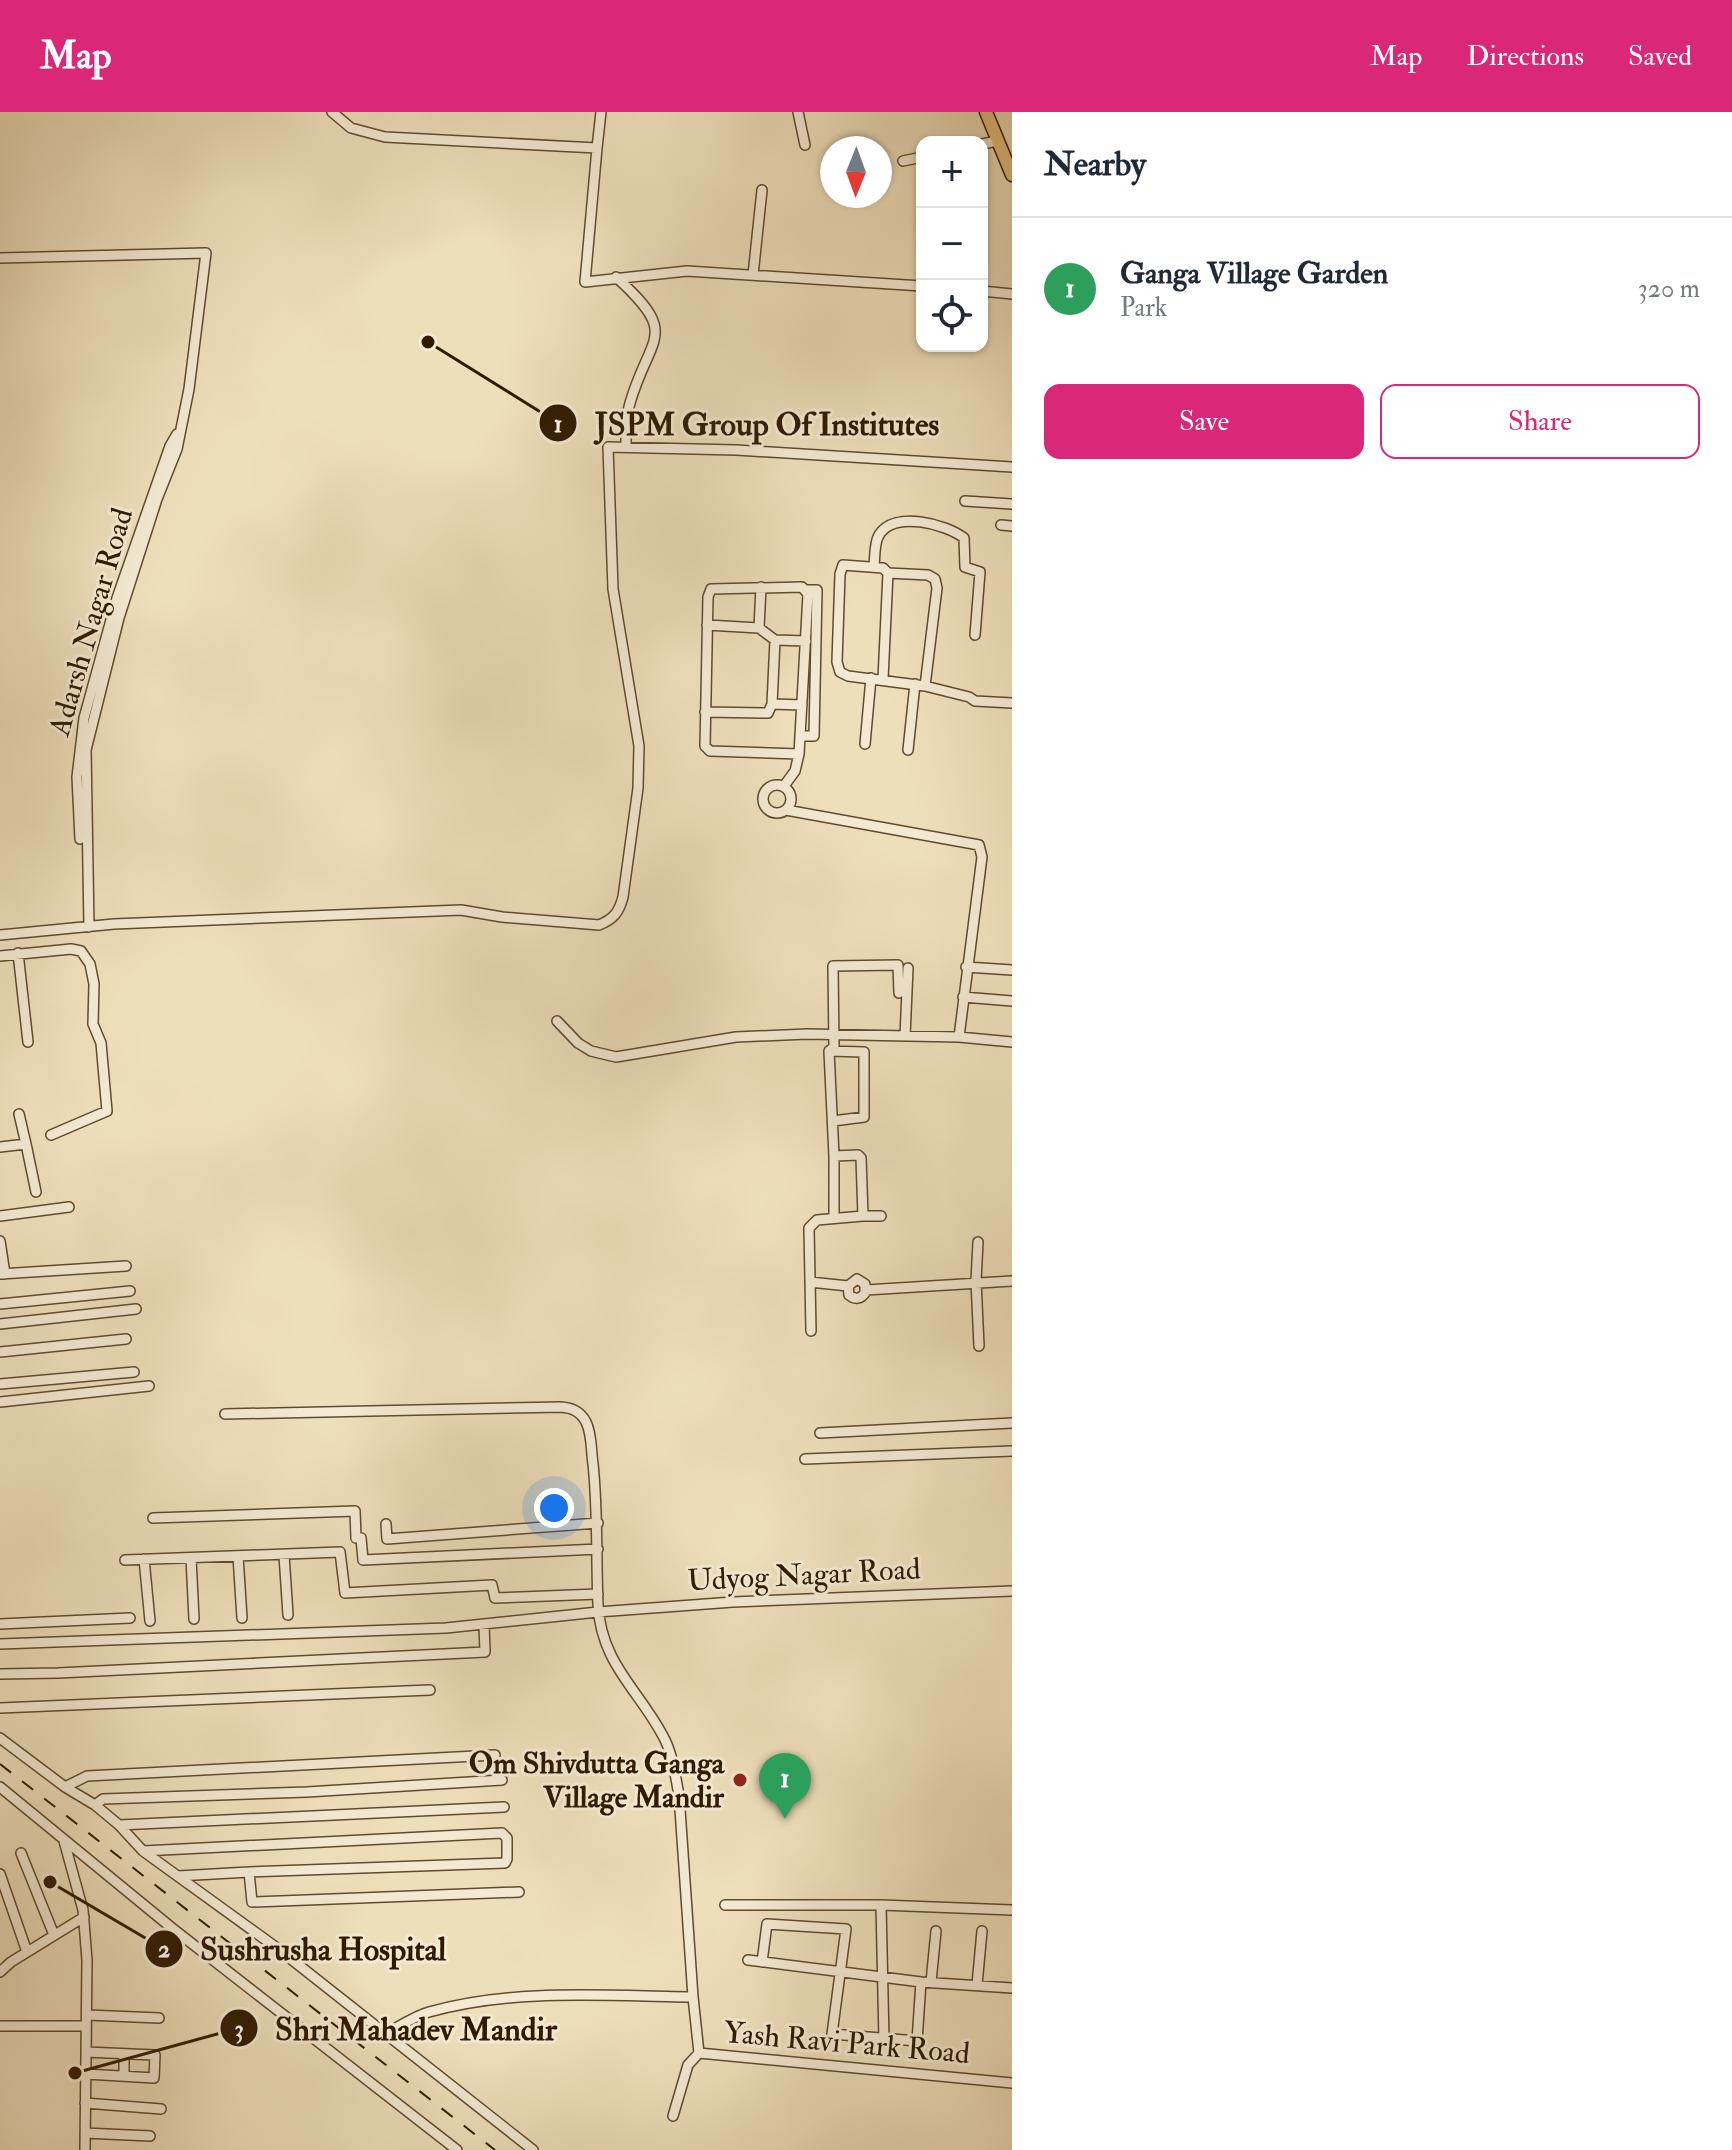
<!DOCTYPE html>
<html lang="en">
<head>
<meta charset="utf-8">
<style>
	:root { --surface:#fff; --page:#f6f6f7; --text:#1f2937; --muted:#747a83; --line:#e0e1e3; --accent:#db2777 }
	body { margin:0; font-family:"IM FELL Double Pica",serif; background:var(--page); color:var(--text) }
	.controls { position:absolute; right:24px; top:24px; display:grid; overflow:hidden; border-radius:16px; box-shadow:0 2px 6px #0004 }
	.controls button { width:72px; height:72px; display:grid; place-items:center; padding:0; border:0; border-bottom:2px solid var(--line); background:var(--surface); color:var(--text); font:40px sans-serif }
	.compass { position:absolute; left:820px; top:24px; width:72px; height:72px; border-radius:50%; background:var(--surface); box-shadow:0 2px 6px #0004; rotate:181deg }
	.you { position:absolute; left:554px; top:1396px; width:28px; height:28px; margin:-20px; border:6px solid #fff; border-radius:50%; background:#1a73e8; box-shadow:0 0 0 12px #1a73e833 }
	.badge { display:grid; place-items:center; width:52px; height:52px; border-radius:50%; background:var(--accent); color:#fff; font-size:26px; font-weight:700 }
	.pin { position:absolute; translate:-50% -66px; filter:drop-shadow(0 2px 4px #0008) }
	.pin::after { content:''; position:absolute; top:42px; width:28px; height:24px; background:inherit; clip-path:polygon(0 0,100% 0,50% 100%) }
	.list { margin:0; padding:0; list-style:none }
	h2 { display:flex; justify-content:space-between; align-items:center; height:104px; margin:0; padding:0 32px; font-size:34px }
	h2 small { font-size:26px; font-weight:400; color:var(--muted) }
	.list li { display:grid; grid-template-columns:52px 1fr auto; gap:24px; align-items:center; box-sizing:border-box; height:144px; padding:0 32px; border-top:2px solid var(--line) }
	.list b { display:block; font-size:30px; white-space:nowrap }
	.list p { margin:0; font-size:26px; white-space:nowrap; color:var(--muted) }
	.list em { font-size:26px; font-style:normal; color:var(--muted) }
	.actions { display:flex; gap:16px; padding:24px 32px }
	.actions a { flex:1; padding:18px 0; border:2px solid var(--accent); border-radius:16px; text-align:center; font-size:28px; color:var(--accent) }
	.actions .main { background:var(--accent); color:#fff }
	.icon { flex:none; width:44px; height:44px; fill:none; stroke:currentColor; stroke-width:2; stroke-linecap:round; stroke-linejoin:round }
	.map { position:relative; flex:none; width:1012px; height:2038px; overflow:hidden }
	header { display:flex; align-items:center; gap:48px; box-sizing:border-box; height:112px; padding:0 40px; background:var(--accent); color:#fff }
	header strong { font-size:38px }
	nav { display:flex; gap:44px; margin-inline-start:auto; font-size:28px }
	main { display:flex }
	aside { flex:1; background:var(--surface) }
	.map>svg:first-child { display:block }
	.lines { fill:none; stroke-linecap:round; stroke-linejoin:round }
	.minor-casing { stroke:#5f4b2f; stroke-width:12 }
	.major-casing { stroke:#2f1a00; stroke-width:15 }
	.minor { stroke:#f4ead3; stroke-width:9 }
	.major { stroke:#e7c07e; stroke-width:12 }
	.rail { stroke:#2f1a00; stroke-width:2; stroke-dasharray:14 14; stroke-linecap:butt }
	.poi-dot { fill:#8f2418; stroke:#f4ead3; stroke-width:3 }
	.labels { text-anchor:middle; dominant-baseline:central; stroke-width:6; stroke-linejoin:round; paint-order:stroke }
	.street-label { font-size:30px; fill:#2f1a00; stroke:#f4ead3 }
	.poi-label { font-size:30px; font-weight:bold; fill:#2f1a00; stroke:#f4ead3; text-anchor:end }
	.leader { fill:none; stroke:#2f1a00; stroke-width:3 }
	.callout-dot { fill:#2f1a00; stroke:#f4ead3; stroke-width:3 }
	.mark-label { font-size:24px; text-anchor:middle; font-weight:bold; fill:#fff }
	.callout-label { font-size:32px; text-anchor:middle; font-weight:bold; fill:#2f1a00; stroke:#f4ead3; stroke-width:6; stroke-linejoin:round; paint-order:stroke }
</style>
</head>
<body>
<header>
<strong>Map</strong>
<nav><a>Map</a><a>Directions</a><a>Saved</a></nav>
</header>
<main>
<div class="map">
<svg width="1012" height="2038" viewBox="0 0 1012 2038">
	<rect width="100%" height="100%" fill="#eedfbb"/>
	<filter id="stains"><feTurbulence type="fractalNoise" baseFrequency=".0025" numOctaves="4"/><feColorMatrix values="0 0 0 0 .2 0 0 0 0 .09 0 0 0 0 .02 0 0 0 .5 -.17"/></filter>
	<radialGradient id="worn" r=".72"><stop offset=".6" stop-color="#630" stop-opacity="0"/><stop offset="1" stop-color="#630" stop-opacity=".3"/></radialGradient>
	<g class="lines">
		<g class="minor-casing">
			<path id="minor" d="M332,0L351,16L385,25L597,36L585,170L687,159L922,174
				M798,0L805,33
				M982,32L998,29
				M597,36L601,0
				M903,49L922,45
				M0,146L206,141L189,277L177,337L157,387L119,506L86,638L89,815
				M753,163L762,78
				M616,165C681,224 650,222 630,291C626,304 626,320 626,335
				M982,179L1012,182
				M965,389L1012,392
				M1001,413L1012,414
				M874,455C875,445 874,431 879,423C894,398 946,412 964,426L965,455L980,460L975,523
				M888,461L928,463L935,467L937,476L925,574
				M707,513L759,516L775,528L806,529
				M759,516L761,475
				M883,567L888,461L883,456L843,453L840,462L837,550L840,560L848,564L925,574L969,585L975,589L1012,591
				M772,592L802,593
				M705,600L768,601L772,592L775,528
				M801,624H814L817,478H806
				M865,632L871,566
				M908,638L915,572
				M763 687a14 14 0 1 1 28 0a14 14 0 1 1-28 0Z
				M784,674L795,659L799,642L808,482L802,475L711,477L708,485L705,634L710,639L799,642
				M786,698L979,733L982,745L959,925
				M80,727L77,665L84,606L117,486L170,334L177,322
				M0,823L114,812L461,798L502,805L599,813C614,807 619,800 623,785L638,676L639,634L613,477L608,335L736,338L1012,355
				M18,841L28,930
				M0,844L71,837L81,839L90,852L94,872L93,912L101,931L107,999L51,1023
				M966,855L1012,858
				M963,885L1012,889
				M557,909L578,931L591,939L616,945L736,925L807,922L959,925L1012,930
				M905,924L908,856
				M829,939L864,940V1005L833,1009
				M19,1002L26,1032
				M0,1035L26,1032L36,1080
				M834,1044V1106
				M0,1104L69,1095
				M881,1104H863L861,1046L858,1043L834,1044L829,939L834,935L833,854L898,853L899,881
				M0,1129L5,1162
				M978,1130L976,1169L979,1234
				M0,1162L126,1154
				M810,1170L848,1174L857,1167L865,1172V1181C861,1187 855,1188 849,1183L848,1174
				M866,1178L1012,1169
				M0,1192L130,1179
				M0,1212L136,1197
				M811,1219L809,1116L817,1108L863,1104
				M0,1240L126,1227
				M0,1272L134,1260
				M0,1290L149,1274
				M225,1302L561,1295C572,1296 580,1299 586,1310C592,1322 591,1338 593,1352C598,1399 596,1446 598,1493C601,1551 638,1577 663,1624C673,1642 675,1663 679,1683L693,1885
				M820,1321L1012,1311
				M805,1347L1012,1339
				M153,1406L355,1399L356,1426H361L363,1448L598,1437
				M386,1412L387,1427L598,1411
				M284,1443L288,1503
				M238,1444L242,1506
				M191,1446L194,1507
				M144,1447L150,1509
				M125,1448L340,1440L345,1481L492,1473L495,1486L598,1482
				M0,1512L130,1506
				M0,1532L446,1516L598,1500L733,1490L1012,1479
				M0,1562L58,1561L485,1540L484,1512
				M0,1596L430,1578
				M0,1626L65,1675L95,1693
				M0,1675L172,1816L457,2038
				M65,1675L87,1664L495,1643
				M119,1713L95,1693L103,1687L307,1680L502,1668
				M64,1729L83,1798L87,1848L85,2038
				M143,1739L119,1713L504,1695
				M21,1741L54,1823
				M0,1762L27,1840
				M178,1764L249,1760
				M519,1780L252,1790L249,1760L505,1751L507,1747V1726L502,1721L143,1739L277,1836L533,2038
				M725,1793H881L1012,1798
				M881,1793L884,1928
				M748,1848L921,1870L1012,1876
				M762,1850L767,1812L846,1817L832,1922L917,1929L921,1870
				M0,1860L11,1850L84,1805
				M931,1870L936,1819
				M977,1873L982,1819
				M87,1903L159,1906
				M0,1914H86
				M385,1922C399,1915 414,1904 429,1900C514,1876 606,1884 693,1885L699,1941
				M699,1941L1012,1971
				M86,1962L154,1966L155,1943L86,1940
				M124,1964V1942
				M85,1991L161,1997
				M673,2004L688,1953L699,1941
				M85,2021L150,2024"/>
		</g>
		<g class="major-casing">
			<path id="major" d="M986,0L1012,63"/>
		</g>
		<use href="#minor" class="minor"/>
		<use href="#major" class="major"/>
		<path class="rail" d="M0,1652L495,2038"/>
	</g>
	<circle class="poi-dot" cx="740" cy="1668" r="8"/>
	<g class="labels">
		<g class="street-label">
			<text transform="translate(91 510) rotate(-74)">Adarsh Nagar Road</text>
			<text transform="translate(804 1463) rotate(-3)">Udyog Nagar Road</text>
			<text transform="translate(847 1931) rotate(5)">Yash Ravi Park Road</text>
		</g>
		<g class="poi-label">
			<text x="724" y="1651">Om Shivdutta Ganga<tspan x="724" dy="34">Village Mandir</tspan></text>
		</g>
	</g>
	<path class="leader" d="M428 230L558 311M50 1770L164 1837M75 1961L239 1916"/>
	<g class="callout-dot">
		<circle cx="428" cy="230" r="8"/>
		<circle cx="50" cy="1770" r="8"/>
		<circle cx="75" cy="1961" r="8"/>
		<circle cx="558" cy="311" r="20"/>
		<circle cx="164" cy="1837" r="20"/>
		<circle cx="239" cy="1916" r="20"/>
	</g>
	<g class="mark-label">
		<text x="558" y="320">1</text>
		<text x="164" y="1845">2</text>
		<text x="239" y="1925">3</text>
	</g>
	<g class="callout-label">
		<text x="767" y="323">JSPM Group Of Institutes</text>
		<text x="323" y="1848">Sushrusha Hospital</text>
		<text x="416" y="1928">Shri Mahadev Mandir</text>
	</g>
	<rect width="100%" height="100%" filter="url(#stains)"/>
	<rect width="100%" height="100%" fill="url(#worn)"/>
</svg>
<div class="controls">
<button>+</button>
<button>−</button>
<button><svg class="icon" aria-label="locate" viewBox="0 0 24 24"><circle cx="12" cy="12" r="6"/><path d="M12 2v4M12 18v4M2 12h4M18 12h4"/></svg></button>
</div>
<svg class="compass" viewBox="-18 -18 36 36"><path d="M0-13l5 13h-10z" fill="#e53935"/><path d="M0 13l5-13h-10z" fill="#747a83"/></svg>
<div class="you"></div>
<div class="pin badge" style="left:785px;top:1707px;background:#2e9e5b">1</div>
</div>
<aside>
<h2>Nearby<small></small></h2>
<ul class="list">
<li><span class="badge" style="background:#2e9e5b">1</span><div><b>Ganga Village Garden</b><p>Park</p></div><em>320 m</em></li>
</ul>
<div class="actions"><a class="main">Save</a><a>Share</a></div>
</aside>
</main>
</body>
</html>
